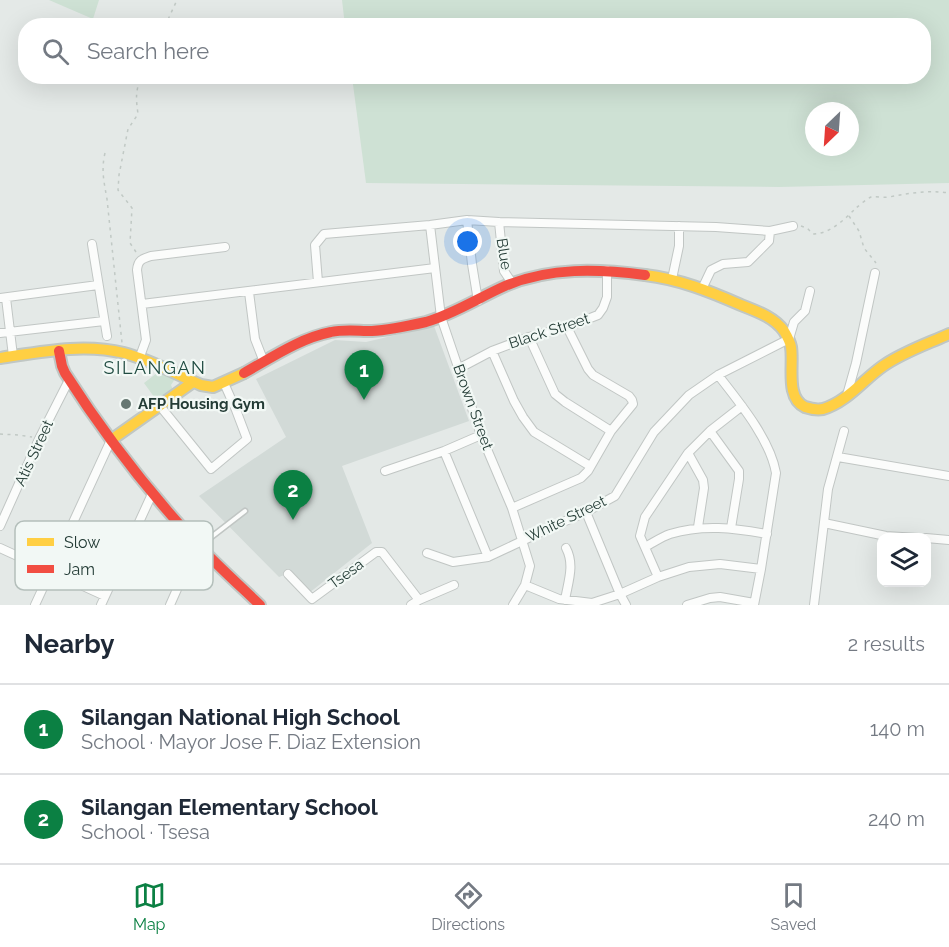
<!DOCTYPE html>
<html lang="en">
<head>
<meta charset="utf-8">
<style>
	:root { --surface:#fff; --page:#f6f6f7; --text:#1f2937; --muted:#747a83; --line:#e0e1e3; --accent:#0b8043 }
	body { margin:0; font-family:Raleway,sans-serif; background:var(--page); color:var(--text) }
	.controls { position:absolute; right:18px; bottom:18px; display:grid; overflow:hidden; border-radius:12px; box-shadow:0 6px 24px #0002 }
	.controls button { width:54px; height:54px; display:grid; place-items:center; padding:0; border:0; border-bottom:2px solid var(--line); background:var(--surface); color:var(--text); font:30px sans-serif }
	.compass { position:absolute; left:805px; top:102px; width:54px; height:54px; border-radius:50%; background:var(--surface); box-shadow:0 6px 24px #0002; rotate:205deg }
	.you { position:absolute; left:468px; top:242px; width:21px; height:21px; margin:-15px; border:4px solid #fff; border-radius:50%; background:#1a73e8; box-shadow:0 0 0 9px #1a73e833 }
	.badge { display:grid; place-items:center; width:39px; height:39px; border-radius:50%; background:var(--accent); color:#fff; font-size:20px; font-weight:700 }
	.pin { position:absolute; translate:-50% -50px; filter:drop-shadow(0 2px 3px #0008) }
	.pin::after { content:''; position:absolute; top:32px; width:21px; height:18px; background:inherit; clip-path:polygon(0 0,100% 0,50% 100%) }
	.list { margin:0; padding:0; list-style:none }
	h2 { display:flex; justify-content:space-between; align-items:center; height:78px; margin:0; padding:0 24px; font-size:26px }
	h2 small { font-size:20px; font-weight:400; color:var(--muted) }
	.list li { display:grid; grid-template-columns:39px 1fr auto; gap:18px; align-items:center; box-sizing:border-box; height:90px; padding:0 24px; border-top:2px solid var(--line) }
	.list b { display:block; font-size:22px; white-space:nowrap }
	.list p { margin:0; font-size:20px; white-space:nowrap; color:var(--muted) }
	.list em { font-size:20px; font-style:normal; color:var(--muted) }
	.icon { flex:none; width:33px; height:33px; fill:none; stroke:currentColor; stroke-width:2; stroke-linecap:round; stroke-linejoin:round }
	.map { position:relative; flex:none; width:949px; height:605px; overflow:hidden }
	.search { position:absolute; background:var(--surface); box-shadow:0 6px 24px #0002; left:18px; right:18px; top:18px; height:66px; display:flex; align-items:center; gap:15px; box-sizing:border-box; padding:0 21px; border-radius:24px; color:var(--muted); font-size:22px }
	.sheet { height:258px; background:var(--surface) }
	nav { display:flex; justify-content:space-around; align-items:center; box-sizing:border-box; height:84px; border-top:2px solid var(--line); background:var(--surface); font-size:16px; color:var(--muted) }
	nav a { display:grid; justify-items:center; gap:3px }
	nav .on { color:var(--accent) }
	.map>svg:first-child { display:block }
	.built { fill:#d2dad7 }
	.green { fill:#cee1d4; fill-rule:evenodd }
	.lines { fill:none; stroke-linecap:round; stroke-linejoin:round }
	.lane-casing { stroke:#c1c6c4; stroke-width:7 }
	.street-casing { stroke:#c1c6c4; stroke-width:10 }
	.slow-casing { stroke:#c0c7c4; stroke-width:14 }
	.jam-casing { stroke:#c0c7c4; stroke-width:14 }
	.path { stroke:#c1c9c5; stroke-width:1.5; stroke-dasharray:3 4.5; stroke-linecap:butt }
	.lane { stroke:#fbfcfb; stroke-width:4 }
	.street { stroke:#fbfcfb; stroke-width:8 }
	.slow { stroke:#ffcf43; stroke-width:10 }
	.jam { stroke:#f24e42; stroke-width:10 }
	.poi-dot { fill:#677873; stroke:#f2f8f5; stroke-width:2 }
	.labels { text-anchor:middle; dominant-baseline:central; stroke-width:4.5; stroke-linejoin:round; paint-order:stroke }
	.street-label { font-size:15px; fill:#233b35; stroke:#f2f8f5 }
	.poi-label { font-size:15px; font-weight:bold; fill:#233b35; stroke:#f2f8f5; text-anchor:start }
	.quarter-label { font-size:18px; letter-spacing:1.5px; fill:#204c42; stroke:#f2f8f5 }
	.key { fill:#f2f8f5; stroke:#b4bfbb; stroke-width:1.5 }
	.key-label { font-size:16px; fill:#233b35 }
</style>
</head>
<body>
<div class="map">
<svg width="949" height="605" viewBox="0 0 949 605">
	<rect width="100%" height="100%" fill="#e4e9e7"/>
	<path class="built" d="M434,326L469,421L342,466L372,543L309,593L290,573L279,577L199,496L286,437L256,379L335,340L366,342Z"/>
	<path class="green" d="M49,0H99L93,19Z
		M342,0H949V183L779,187L366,183L352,77L924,76V26H345ZM814,111H850V147H814Z
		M157,373L175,379L171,385L173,390L157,401L144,383Z"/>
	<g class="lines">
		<g class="lane-casing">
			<path id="lane" d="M201,545L245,511"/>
		</g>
		<g class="street-casing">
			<path id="street" d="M467,220L472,264L478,301
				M499,222L504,271L512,283
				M430,225L441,317L481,435L512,508L530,566L525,585L513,605
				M92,244L107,336
				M672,279L679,246V226
				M318,282L315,245L324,234L430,225L467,220L499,222L716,227L770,231L793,226
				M702,289L711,270L723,264L748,262L769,241L770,231
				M249,292L255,339L264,362
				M0,298L98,285
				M6,298L13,356
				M142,304L435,268
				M0,333L104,321
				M529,337L555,394L565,402L611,431
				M492,351L514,401L523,417L534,432L590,466
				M139,359L146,340L137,270C138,260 142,259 151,256L225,247
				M458,369L492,351L529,337L567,327L598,315L603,308L607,297V270
				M718,375C739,402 770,439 776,473L761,569L754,605
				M847,395L856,363L875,273
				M160,406L211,469L247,439L236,410L224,383
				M710,431L739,471V479L731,528
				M444,451L488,557
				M688,453L703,480L704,488L698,527
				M838,457L949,476
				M385,471L444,451L481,435
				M512,508L581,478L588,471L611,431L633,404L632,400L629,396L593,375L588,369L567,327
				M586,512L620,594L626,605
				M824,523L886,536L918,538
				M0,526L39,439L69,380
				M926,538L949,540
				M645,547C653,543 661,537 670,534C703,524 734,528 767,534
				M0,548L105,596
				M427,553L453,562L488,557L554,526L586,512L615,496L654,432L689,395L718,375L789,339L794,322L805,311L810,291
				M288,574L312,599L376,552H382L419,600L411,605
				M658,577L640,536L645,517L688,453L710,431L742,406
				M525,585L559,599L592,603L620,594L658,577L689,567L720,564L761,569
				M419,600L454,585
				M565,600C568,582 575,565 566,548
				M35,605L111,440
				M101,605L152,494
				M170,605L197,544
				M687,605L710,598L720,597L754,603
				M814,605L828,489L844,431"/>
		</g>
		<g class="slow-casing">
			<path id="slow" d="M645,275C679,279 709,291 741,305C756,311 774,317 784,331C787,336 790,341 791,347C794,365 785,398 805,407C811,409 817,410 823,409C847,402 864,379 883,366C903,352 927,344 949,334
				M0,358C41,352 83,343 124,353C151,360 176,374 201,385L213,387L244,373
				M111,440L193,382"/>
		</g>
		<g class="jam-casing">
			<path id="jam" d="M59,351L62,366L65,373C104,434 148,491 197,544C217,565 239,585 260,605
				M244,373C271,358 300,338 331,332C344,329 358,331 372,331C390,330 408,326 426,322C454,314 478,298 505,286C550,267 598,269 645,275"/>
		</g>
		<path class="path" d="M165,26L177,0
			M105,153C101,170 104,182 107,199L122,343
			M849,216L859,231L864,248L876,263
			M801,226L807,228L813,234C830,234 845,219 856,208C860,205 866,199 871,197C876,196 883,198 889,197C911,193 927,190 949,193
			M136,252L130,243L132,208L118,190L119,175L128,129L138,114C136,99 135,90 142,76
			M0,434L18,435L32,437"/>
		<use href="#lane" class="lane"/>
		<use href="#street" class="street"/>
		<use href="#slow" class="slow"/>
		<use href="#jam" class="jam"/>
	</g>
	<circle class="poi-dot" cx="126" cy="404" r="6"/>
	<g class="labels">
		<g class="street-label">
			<text transform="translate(504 254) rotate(81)">Blue</text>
			<text transform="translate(549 331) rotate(-18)">Black Street</text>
			<text transform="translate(473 407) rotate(70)">Brown Street</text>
			<text transform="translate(34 453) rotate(-65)">Atis Street</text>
			<text transform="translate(566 519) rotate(-26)">White Street</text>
			<text transform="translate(346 574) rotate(-36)">Tsesa</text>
		</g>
		<g class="poi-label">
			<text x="138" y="404">AFP Housing Gym</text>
		</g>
		<g class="quarter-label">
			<text x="155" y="367">SILANGAN</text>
		</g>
	</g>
	<rect x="15" y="521" width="198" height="69" rx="9" class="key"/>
	<rect x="27" y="538" width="27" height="8" fill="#ffcf43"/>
	<rect x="27" y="565" width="27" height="8" fill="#f24e42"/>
	<g class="key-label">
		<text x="64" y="548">Slow</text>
		<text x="64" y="575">Jam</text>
	</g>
</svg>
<div class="controls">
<button><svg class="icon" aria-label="layers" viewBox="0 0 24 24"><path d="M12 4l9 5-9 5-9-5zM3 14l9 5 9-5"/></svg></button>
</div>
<svg class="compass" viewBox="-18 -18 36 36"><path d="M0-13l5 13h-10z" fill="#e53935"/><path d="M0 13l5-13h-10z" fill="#747a83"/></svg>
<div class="you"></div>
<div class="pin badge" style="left:364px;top:400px">1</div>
<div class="pin badge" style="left:293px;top:520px">2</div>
<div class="search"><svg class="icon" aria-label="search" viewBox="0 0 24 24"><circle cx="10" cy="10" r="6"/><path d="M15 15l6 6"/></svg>Search here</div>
</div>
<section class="sheet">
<h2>Nearby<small>2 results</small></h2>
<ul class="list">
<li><span class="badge">1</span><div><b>Silangan National High School</b><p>School · Mayor Jose F. Diaz Extension</p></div><em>140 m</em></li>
<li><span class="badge">2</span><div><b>Silangan Elementary School</b><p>School · Tsesa</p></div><em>240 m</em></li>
</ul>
</section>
<nav>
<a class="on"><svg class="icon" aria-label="map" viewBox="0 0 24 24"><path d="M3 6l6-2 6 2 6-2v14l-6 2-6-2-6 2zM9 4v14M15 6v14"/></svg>Map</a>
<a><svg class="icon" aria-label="directions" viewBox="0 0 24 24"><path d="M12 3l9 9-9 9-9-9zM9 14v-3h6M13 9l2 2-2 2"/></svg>Directions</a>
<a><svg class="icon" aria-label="saved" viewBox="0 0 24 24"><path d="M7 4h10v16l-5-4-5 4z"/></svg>Saved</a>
</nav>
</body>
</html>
